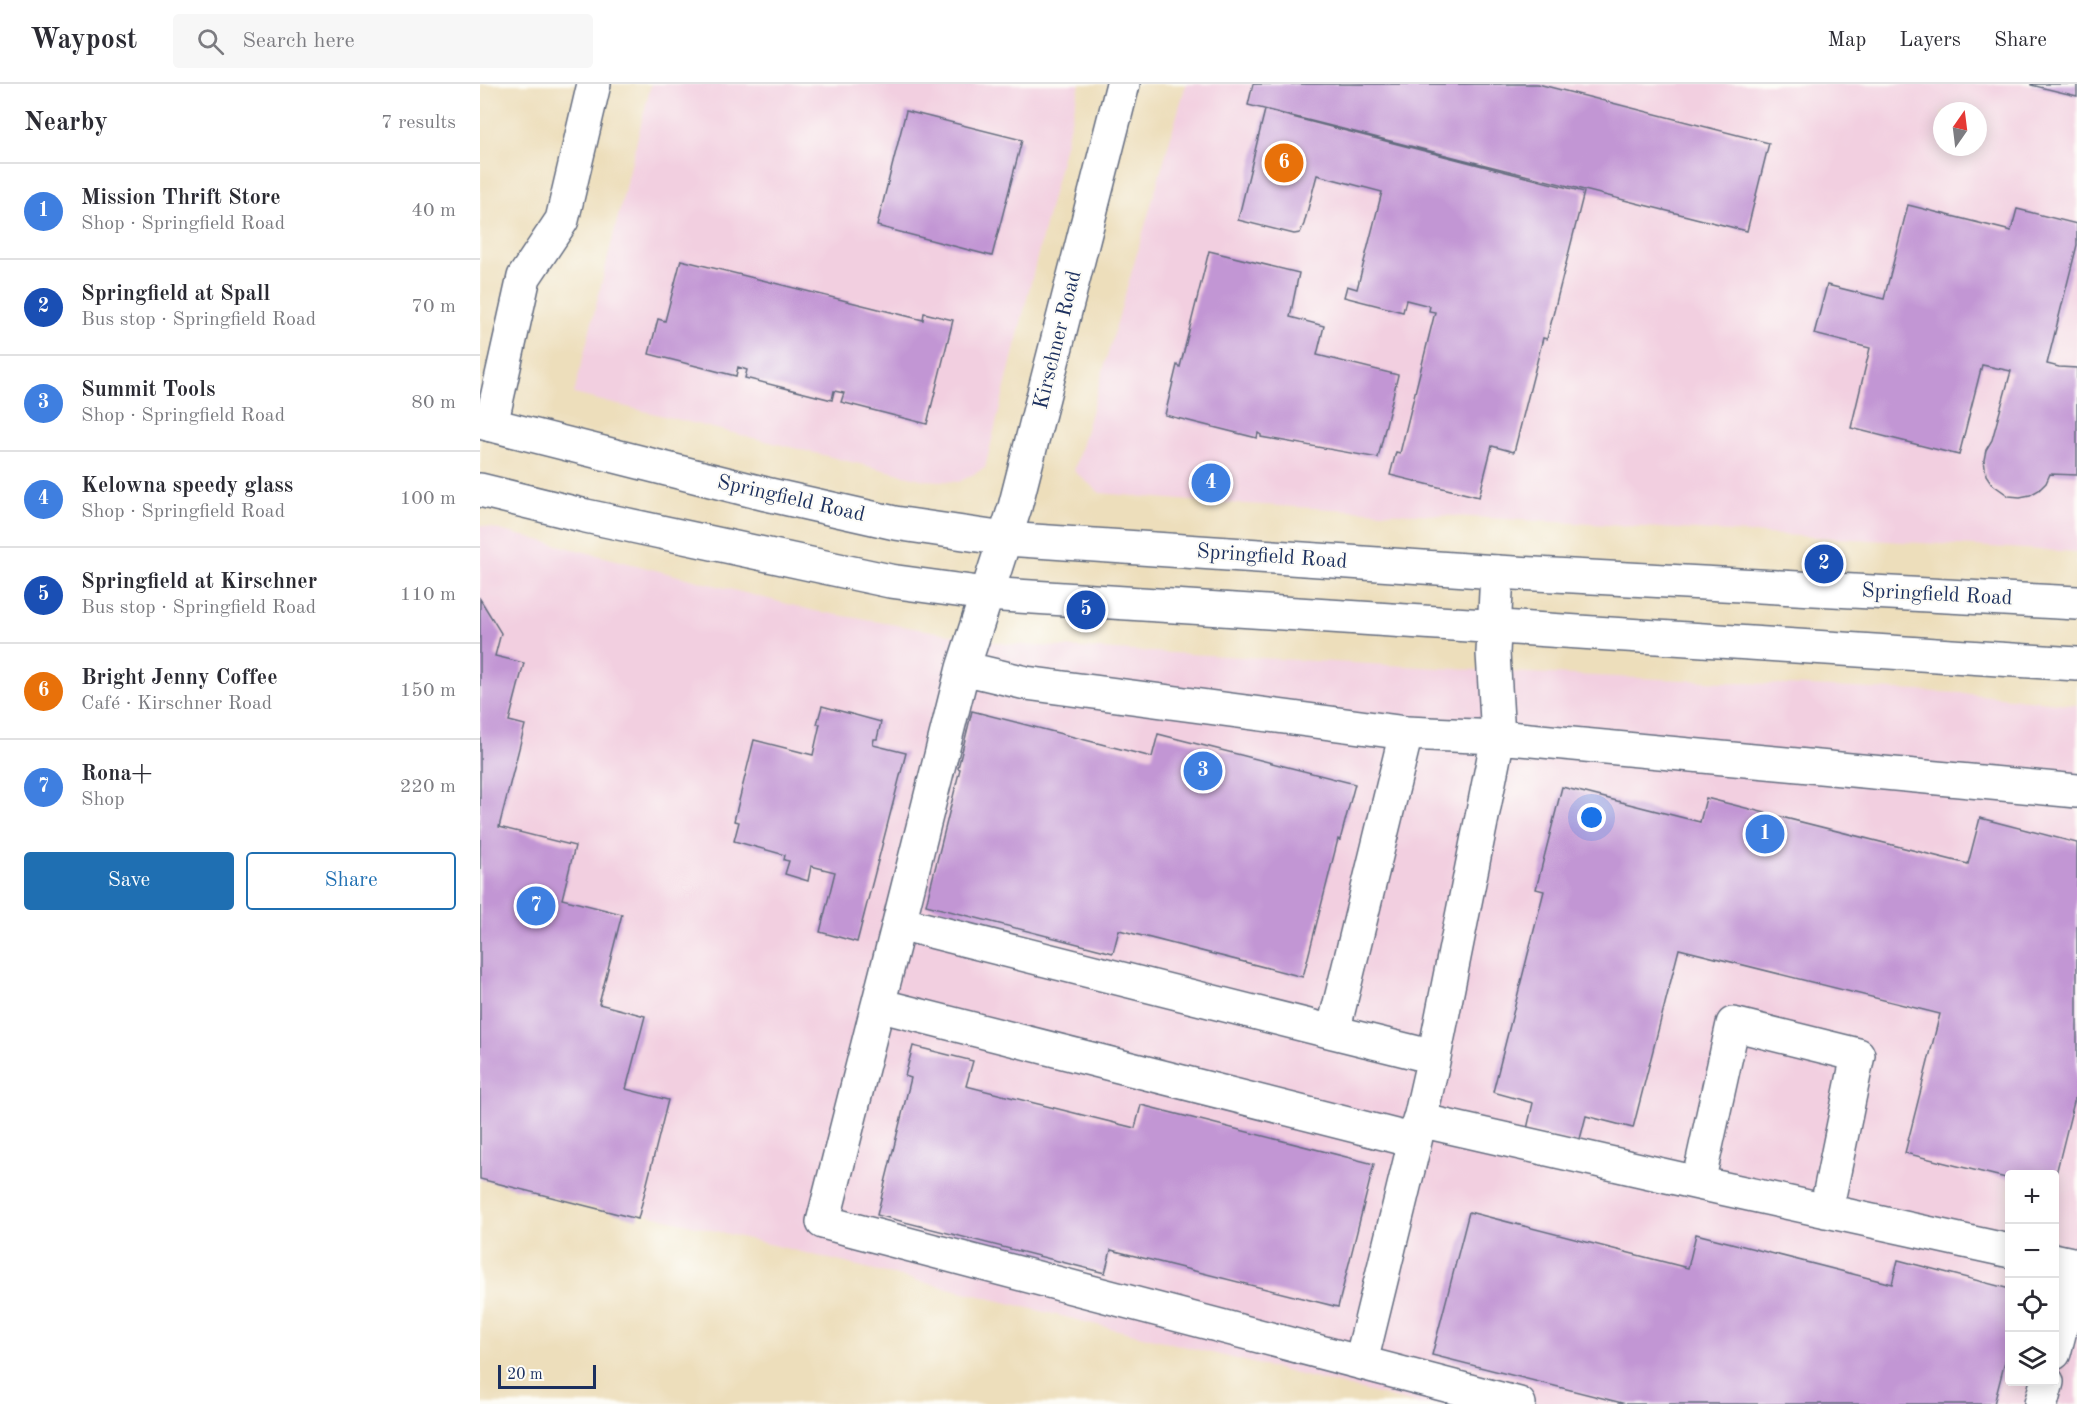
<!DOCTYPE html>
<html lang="en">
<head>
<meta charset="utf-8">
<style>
	:root { --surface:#fff; --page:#f7f7f7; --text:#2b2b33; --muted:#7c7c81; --line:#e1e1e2; --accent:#1f6fb2 }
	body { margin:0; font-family:"Old Standard TT",serif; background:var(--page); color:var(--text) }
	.controls { position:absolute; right:18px; bottom:18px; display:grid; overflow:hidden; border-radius:6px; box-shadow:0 3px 15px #0003 }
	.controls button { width:54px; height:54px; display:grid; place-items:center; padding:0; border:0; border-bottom:2px solid var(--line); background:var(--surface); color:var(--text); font:30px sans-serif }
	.compass { position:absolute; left:1453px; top:18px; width:54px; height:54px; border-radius:50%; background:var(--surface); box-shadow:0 3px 15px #0003; rotate:14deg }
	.scale { position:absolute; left:18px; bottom:15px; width:98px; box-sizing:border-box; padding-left:6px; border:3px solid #1b2f5e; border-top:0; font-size:16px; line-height:21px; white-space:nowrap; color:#1b2f5e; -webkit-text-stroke:4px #fdfcf7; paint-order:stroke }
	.you { position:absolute; left:1112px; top:734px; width:21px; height:21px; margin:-15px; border:4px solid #fff; border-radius:50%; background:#1a73e8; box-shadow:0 0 0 9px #1a73e833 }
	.badge { display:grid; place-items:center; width:39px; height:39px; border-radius:50%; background:var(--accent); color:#fff; font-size:20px; font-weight:700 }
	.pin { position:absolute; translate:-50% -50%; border:3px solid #fff; box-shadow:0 2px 6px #0006 }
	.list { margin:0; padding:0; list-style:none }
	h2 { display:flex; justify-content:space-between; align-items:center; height:78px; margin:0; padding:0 24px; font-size:26px }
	h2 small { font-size:20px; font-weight:400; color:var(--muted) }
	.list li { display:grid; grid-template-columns:39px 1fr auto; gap:18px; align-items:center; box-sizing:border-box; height:96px; padding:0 24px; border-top:2px solid var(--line) }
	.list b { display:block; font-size:22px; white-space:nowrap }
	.list p { margin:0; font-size:20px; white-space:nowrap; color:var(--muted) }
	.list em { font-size:20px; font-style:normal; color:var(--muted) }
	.actions { display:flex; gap:12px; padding:18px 24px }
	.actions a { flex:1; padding:14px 0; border:2px solid var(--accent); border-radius:6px; text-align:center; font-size:21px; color:var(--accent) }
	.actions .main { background:var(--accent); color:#fff }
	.icon { flex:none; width:33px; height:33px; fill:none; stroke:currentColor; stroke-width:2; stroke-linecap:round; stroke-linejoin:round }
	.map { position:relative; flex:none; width:1597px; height:1320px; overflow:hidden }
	header { display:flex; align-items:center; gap:36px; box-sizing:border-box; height:84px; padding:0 30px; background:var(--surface); border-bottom:2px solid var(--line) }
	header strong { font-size:28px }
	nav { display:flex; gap:33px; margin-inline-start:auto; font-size:21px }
	.search { width:420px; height:54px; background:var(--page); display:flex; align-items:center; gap:15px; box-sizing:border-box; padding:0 21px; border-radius:6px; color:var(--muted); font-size:22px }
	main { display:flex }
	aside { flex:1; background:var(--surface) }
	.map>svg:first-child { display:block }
	.built { fill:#f2cfe0; fill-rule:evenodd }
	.building { fill:#c296d4 }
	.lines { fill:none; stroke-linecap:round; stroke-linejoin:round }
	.minor-casing { stroke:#646c7f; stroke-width:36 }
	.major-casing { stroke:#646c7f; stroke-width:36 }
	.minor { stroke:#fff; stroke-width:33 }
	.major { stroke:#fff; stroke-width:33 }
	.labels { text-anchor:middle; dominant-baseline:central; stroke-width:4.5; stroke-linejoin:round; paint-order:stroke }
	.street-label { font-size:21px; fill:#1b2f5e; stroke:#fdfcf7 }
</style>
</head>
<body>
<header>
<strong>Waypost</strong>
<div class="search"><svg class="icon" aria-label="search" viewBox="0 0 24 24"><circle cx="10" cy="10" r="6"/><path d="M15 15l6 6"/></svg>Search here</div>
<nav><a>Map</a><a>Layers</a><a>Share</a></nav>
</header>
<main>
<aside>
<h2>Nearby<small>7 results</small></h2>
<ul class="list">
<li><span class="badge" style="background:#3f7fe0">1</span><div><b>Mission Thrift Store</b><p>Shop · Springfield Road</p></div><em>40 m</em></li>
<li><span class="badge" style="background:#1a4fb4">2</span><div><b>Springfield at Spall</b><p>Bus stop · Springfield Road</p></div><em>70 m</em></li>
<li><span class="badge" style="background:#3f7fe0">3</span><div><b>Summit Tools</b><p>Shop · Springfield Road</p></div><em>80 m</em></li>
<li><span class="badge" style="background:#3f7fe0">4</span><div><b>Kelowna speedy glass</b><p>Shop · Springfield Road</p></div><em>100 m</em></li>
<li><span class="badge" style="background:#1a4fb4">5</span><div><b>Springfield at Kirschner</b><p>Bus stop · Springfield Road</p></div><em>110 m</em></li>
<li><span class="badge" style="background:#e8710a">6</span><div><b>Bright Jenny Coffee</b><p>Café · Kirschner Road</p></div><em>150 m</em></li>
<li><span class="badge" style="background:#3f7fe0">7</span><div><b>Rona+</b><p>Shop</p></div><em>220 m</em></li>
</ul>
<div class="actions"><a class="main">Save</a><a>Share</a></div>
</aside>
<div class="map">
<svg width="1597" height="1320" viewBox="0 0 1597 1320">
	<rect width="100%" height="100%" fill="#fdfcf7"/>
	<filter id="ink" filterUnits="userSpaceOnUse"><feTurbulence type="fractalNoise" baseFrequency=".0167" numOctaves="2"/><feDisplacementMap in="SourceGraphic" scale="12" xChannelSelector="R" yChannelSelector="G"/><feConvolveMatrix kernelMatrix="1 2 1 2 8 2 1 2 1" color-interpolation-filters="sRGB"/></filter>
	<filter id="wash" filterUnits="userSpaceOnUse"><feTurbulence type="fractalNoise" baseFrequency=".008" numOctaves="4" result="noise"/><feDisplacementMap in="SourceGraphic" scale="24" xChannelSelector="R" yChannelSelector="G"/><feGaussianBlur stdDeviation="1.35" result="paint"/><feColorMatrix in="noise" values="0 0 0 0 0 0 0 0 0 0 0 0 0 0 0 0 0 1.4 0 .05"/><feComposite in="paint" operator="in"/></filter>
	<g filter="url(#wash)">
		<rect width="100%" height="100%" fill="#eddebb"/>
		<path class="built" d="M171,0H600L505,384L479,398L445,396L94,310Z
			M706,0H1597V468L712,417L620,409L594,387ZM1462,27H1498V63H1462Z
			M0,441L335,527L527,560L1051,589L1481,609L1597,621V1320H939L0,1089ZM1530,1090H1574V1298H1530Z"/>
		<g id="blocks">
			<path class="building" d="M773,0H1058L1289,59L1267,147L768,21Z
				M1551,0H1597V12L1551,1Z
				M785,26L1104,108L1067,255L1063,254L1034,368L1012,362L999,413L910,391L916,368L920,369L955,228L949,227L950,222L926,216L923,228L864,213L867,202L877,205L902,108L837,91L824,140L820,149L814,150L758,136Z
				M426,27L542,56L512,172L397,142Z
				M1428,121L1531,147L1537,125L1597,140V161L1567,280L1579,283L1597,284V391L1570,390L1566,399L1559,406L1550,411L1540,413L1529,412L1512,400L1506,391L1504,376L1506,366L1512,356L1531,287L1502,281L1479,371L1371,344L1390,264L1334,250L1347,201L1404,215Z
				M729,167L819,189L810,233L844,242L837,271L918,291L898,374L781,353V351L778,349L777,354L685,331L697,281L700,283Z
				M201,176L443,236L444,229L473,236L447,340L361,318L364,309L354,307L352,316L265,294L267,286L258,283L256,292L169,270L178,235L185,237Z
				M0,515L21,549L15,572L44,579L29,637L45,641L19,743L95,762L82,815L142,830L119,920L165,932L146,1005L188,1016L158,1135L0,1095Z
				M342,622L401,638L397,655H394L393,661L426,669L377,858L340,848L355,788L331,782L328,797L305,790L309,777L304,776L305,771L254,757L259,738L254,737L274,656L333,671L340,640H337Z
				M492,627L672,673L678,650L875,700L860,756L858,755L823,893L639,846L633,869L446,821L480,685L478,684Z
				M1082,703L1220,738L1226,714L1488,780L1500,734L1597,759V1006L1576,1090H1530V1095L1425,1069L1460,930L1199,865L1153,1044L1106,1032L1099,1059L1047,1045L1053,1019L1013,1008L1064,807L1056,805Z
				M433,962L493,977L486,1002L655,1044L661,1021L894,1080L858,1223L631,1166L625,1189L397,1131L431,994L425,992Z
				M989,1128L1208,1184L1216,1150L1412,1200L1418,1176L1530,1205V1258L1514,1320H1146L952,1271Z"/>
		</g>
	</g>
	<g filter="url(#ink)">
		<use href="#blocks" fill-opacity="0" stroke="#646c7f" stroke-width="1.5"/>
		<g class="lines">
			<g class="minor-casing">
				<path id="minor" d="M643,0L535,423L483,584L546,599L926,649L1018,653L1597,707
					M11,341L44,193L82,136L114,0
					M483,584L419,839L853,948
					M926,649L853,948L954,973
					M398,921L419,839
					M939,1036L1218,1099L1530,1167
					M935,1057L954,973L1018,653L1013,569L1017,488
					M1218,1099L1253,940L1378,971L1346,1127
					M1574,1176L1597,1181L1574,1269
					M881,1278L935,1057L398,921L343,1138L1039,1320
					M1561,1320L1567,1298"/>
			</g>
			<g class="major-casing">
				<path id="major" d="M0,338L286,410L415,439L525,455L1017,488L1597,519
					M0,406L106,432L410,497L506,510L1597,580"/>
			</g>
			<use href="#minor" class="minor"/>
			<use href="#major" class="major"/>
		</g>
	</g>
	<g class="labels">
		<g class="street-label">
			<text transform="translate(578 256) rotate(-76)">Kirschner Road</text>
			<text transform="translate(311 415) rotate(13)">Springfield Road</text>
			<text transform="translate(792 473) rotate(4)">Springfield Road</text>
			<text transform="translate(1457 511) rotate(3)">Springfield Road</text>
		</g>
	</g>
</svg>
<div class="controls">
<button>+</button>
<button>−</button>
<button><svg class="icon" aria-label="locate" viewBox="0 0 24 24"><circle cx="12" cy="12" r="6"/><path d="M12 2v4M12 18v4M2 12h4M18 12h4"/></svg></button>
<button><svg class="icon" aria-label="layers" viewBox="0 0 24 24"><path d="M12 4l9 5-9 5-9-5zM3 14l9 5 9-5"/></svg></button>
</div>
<svg class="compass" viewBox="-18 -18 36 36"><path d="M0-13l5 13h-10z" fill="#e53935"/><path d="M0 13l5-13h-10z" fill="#7c7c81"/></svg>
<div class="scale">20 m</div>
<div class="you"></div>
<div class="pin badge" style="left:1285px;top:750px;background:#3f7fe0">1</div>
<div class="pin badge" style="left:1344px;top:480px;background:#1a4fb4">2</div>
<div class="pin badge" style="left:723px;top:687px;background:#3f7fe0">3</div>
<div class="pin badge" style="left:731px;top:399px;background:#3f7fe0">4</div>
<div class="pin badge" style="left:606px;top:526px;background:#1a4fb4">5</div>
<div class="pin badge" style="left:804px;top:79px;background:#e8710a">6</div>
<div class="pin badge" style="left:56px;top:822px;background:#3f7fe0">7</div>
</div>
</main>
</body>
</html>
